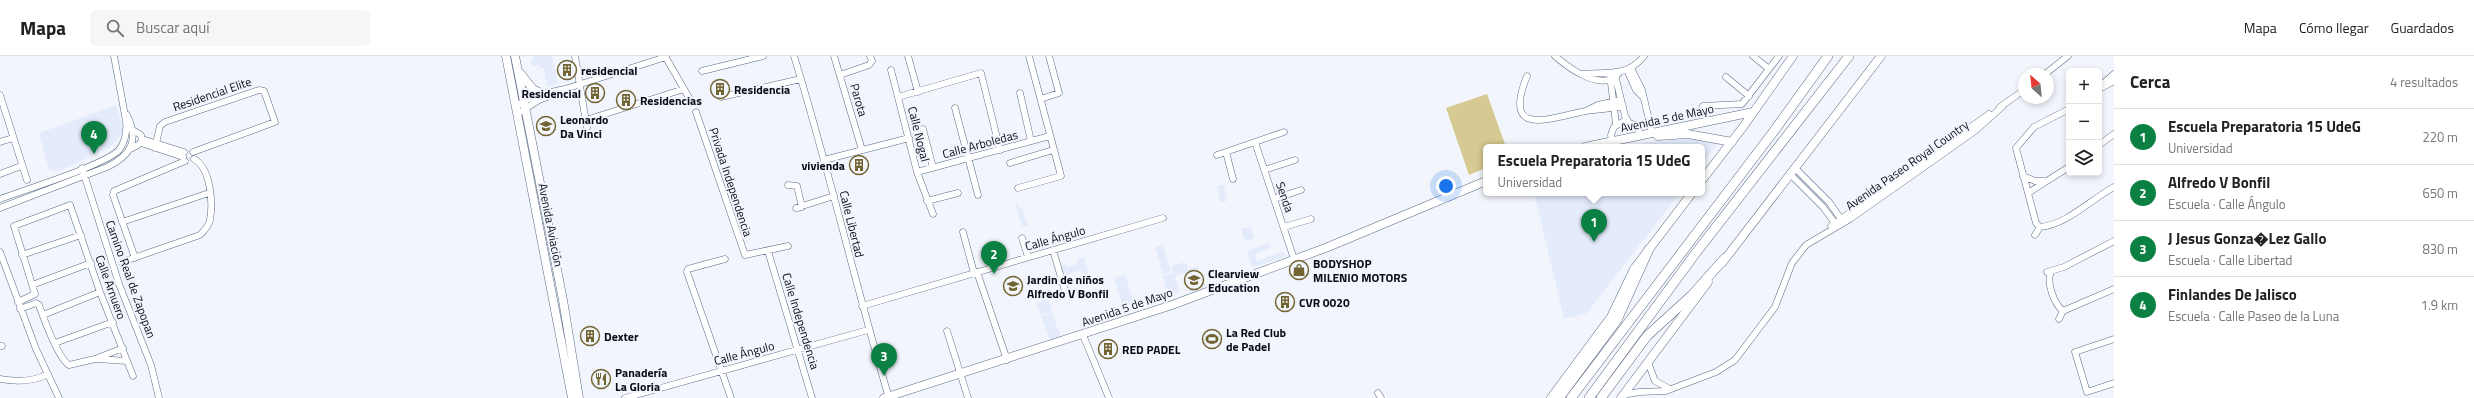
<!DOCTYPE html>
<html lang="es">
<head>
<meta charset="utf-8">
<style>
	:root { --surface:#fff; --page:#f6f6f6; --text:#222; --muted:#767676; --line:#e0e0e0; --accent:#0b8043 }
	body { margin:0; font-family:"Titillium Web",sans-serif; background:var(--page); color:var(--text) }
	.controls { position:absolute; right:12px; top:12px; display:grid; overflow:hidden; border-radius:6px; box-shadow:0 2px 6px #0003 }
	.controls button { width:36px; height:36px; display:grid; place-items:center; padding:0; border:0; border-bottom:1px solid var(--line); background:var(--surface); color:var(--text); font:20px sans-serif }
	.compass { position:absolute; left:2018px; top:12px; width:36px; height:36px; border-radius:50%; background:var(--surface); box-shadow:0 2px 6px #0003; rotate:333deg }
	.you { position:absolute; left:1446px; top:130px; width:14px; height:14px; margin:-10px; border:3px solid #fff; border-radius:50%; background:#1a73e8; box-shadow:0 0 0 6px #1a73e833 }
	.badge { display:grid; place-items:center; width:26px; height:26px; border-radius:50%; background:var(--accent); color:#fff; font-size:13px; font-weight:700 }
	.pin { position:absolute; translate:-50% -33px; filter:drop-shadow(0 1px 2px #0008) }
	.pin::after { content:''; position:absolute; top:21px; width:14px; height:12px; background:inherit; clip-path:polygon(0 0,100% 0,50% 100%) }
	.popup { position:absolute; left:1483px; top:88px; width:222px; height:52px; box-sizing:border-box; display:grid; place-content:center; border-radius:6px; background:var(--surface); filter:drop-shadow(0 1px 3px #0005); font-size:13px; white-space:nowrap; color:var(--muted) }
	.popup b { font-size:15px; color:var(--text) }
	.popup::after { content:''; position:absolute; left:50%; top:100%; margin-left:-8px; border:8px solid transparent; border-top-color:var(--surface) }
	.list { margin:0; padding:0; list-style:none }
	h2 { display:flex; justify-content:space-between; align-items:center; height:52px; margin:0; padding:0 16px; font-size:17px }
	h2 small { font-size:13px; font-weight:400; color:var(--muted) }
	.list li { display:grid; grid-template-columns:26px 1fr auto; gap:12px; align-items:center; box-sizing:border-box; height:56px; padding:0 16px; border-top:1px solid var(--line) }
	.list b { display:block; font-size:15px; white-space:nowrap }
	.list p { margin:0; font-size:13px; white-space:nowrap; color:var(--muted) }
	.list em { font-size:13px; font-style:normal; color:var(--muted) }
	.icon { flex:none; width:22px; height:22px; fill:none; stroke:currentColor; stroke-width:2; stroke-linecap:round; stroke-linejoin:round }
	.map { position:relative; flex:none; width:2114px; height:342px; overflow:hidden }
	header { display:flex; align-items:center; gap:24px; box-sizing:border-box; height:56px; padding:0 20px; background:var(--surface); border-bottom:1px solid var(--line) }
	header strong { font-size:19px }
	nav { display:flex; gap:22px; margin-inline-start:auto; font-size:14px }
	.search { width:280px; height:36px; background:var(--page); display:flex; align-items:center; gap:10px; box-sizing:border-box; padding:0 14px; border-radius:6px; color:var(--muted); font-size:15px }
	main { display:flex }
	aside { flex:1; background:var(--surface) }
	.map>svg:first-child { display:block }
	.built { fill:#e4ecfc }
	.green { fill:#d7c992 }
	.lines { fill:none; stroke-linecap:round; stroke-linejoin:round }
	.minor-casing { stroke:#5b6a86; stroke-width:7 }
	.major-casing { stroke:#5b6a86; stroke-width:9 }
	.highway-casing { stroke:#5b6a86; stroke-width:10 }
	.minor { stroke:#fff; stroke-width:6 }
	.major { stroke:#fff; stroke-width:8 }
	.highway { stroke:#fff; stroke-width:9 }
	.labels { text-anchor:middle; dominant-baseline:central; stroke-width:4; stroke-linejoin:round; paint-order:stroke }
	.poi-label { font-size:12px; font-weight:bold; fill:#070c17; stroke:#f2f6fc; text-anchor:start }
	.street-label { font-size:12px; fill:#070c17; stroke:#f2f6fc }
</style>
</head>
<body>
<header>
<strong>Mapa</strong>
<div class="search"><svg class="icon" aria-label="search" viewBox="0 0 24 24"><circle cx="10" cy="10" r="6"/><path d="M15 15l6 6"/></svg>Buscar aquí</div>
<nav><a>Mapa</a><a>Cómo llegar</a><a>Guardados</a></nav>
</header>
<main>
<div class="map">
<svg width="2114" height="342" viewBox="0 0 2114 342">
	<rect width="100%" height="100%" fill="#f2f6fc"/>
	<path class="built" d="M534,0H552L558,27L547,31L544,12H540L539,9L532,10L531,4Z
		M116,49L124,76L109,92L59,115L49,114L39,77Z
		M1690,83L1719,86L1702,108V91H1626L1654,85Z
		M1224,129L1227,145L1220,146L1217,130Z
		M1534,137H1680L1587,257L1564,263Z
		M1018,148L1019,153L1022,152L1028,170L1022,171L1015,149Z
		M1251,170L1254,182L1245,185L1241,173Z
		M1268,187L1270,192L1255,198L1257,205L1283,195L1286,200L1252,212L1247,195Z
		M1163,189L1171,216L1163,218L1155,191Z
		M1084,201L1089,220L1083,221L1081,215L1062,220L1059,210L1066,208L1067,211L1077,208L1076,204Z
		M1185,206L1188,213L1198,210L1205,232L1190,237L1184,217L1175,220L1180,236L1168,239L1163,220L1174,217L1172,210Z
		M1125,218L1134,247L1123,250L1114,222Z
		M1048,243L1052,255L1040,259L1036,247Z
		M1052,256L1061,282L1050,285L1045,271L1051,269L1045,270L1041,260Z"/>
	<path class="green" d="M1487,38L1506,91H1486V112L1469,119L1446,52Z"/>
	<g class="lines">
		<g class="minor-casing">
			<path id="minor" d="M575,0L587,72
				M665,0L692,47
				M794,0C829,113 855,228 889,342
				M834,0L862,94
				M908,0L918,36
				M1555,0C1570,13 1603,37 1619,17
				M1753,0L1769,13
				M1631,12L1642,34L1652,77
				M891,14L917,116L933,158
				M1627,14L1636,34L1643,41
				M702,15L763,0
				M1583,18C1606,16 1628,21 1644,0
				M2045,18L2068,0
				M840,19L869,9L872,5L870,0
				M1610,19L1616,68
				M1615,19L1625,60L1628,65
				M1527,20C1501,84 1552,61 1586,55C1598,53 1610,53 1623,50
				M1726,21L1749,40
				M2099,31L2114,18
				M2103,31L2114,25
				M1020,37L1031,85
				M0,39L27,124
				M721,41L801,23
				M898,41L981,17L1000,94
				M1041,43L1059,37L1049,0
				M1703,50L1742,48L1779,0
				M516,51L524,45L542,38L565,33L666,1
				M2000,51L2024,34
				M955,52L978,139
				M1588,54L1598,49L1617,45
				M696,56L745,199L788,190
				M517,58L539,44L559,37
				M586,64L684,33
				M923,73L933,112
				M142,83L184,96
				M1612,85L1611,79L1614,71L1624,65L1635,69L1641,79
				M0,86L13,82
				M1255,86L1294,203
				M141,87L183,101
				M2099,89L2114,78
				M155,92L160,70L165,66L259,34L264,35L275,66L193,96
				M130,93L138,89L142,85L141,79L131,73
				M1226,96L1233,123
				M1217,99L1284,76
				M824,104L909,82
				M1010,107L1053,94
				M82,112L119,228L151,309L159,342
				M1795,112L1829,146L1843,166
				M1264,114L1295,104
				M917,116L1050,80
				M0,118L21,110
				M1790,118L1823,151L1837,170
				M2023,120L2035,125H2044
				M788,129L797,130L802,151
				M1018,132L1061,120L1029,0
				M2028,137L2069,111
				M0,143C24,134 105,109 119,94C126,85 127,75 126,65L114,0
				M1274,143L1301,134
				M927,145L958,137
				M0,152L107,111C132,99 139,84 127,59
				M798,152H796L834,140
				M122,166L209,137
				M1831,170L1989,58
				M1284,171L1311,163
				M2040,171L2036,167L2016,92L2034,71L2069,53
				M2040,171C2067,169 2091,143 2114,131
				M963,176L974,217
				M2035,179L2040,171
				M1022,182L1028,201
				M1053,194L1065,235
				M768,195L812,342
				M0,196L36,293L59,342
				M22,199L81,179
				M135,202L113,139L114,135L185,105
				M725,203L688,213L687,216L731,342
				M122,206L200,179C204,175 209,170 210,164C213,147 211,112 194,103
				M977,216L1007,304
				M2047,216L2064,211L2114,185
				M2051,216C2046,226 2054,248 2063,255
				M32,229L91,207
				M18,246L35,238L14,170L70,149L100,236L133,320
				M862,250L1163,162
				M20,253L36,247L39,249C44,263 57,301 69,309L95,303L123,292
				M2063,255L2114,233
				M43,259L100,236
				M2059,263L2063,255
				M947,275L968,342
				M1083,279L1109,342
				M55,287L113,266
				M0,290H2
				M2075,296L2087,336
				M2075,296L2114,283
				M97,303L127,305
				M1648,306L1655,325L1670,333
				M0,323C16,326 33,326 48,318
				M2087,336L2114,327
				M1378,337L1381,342
				M1623,339L1639,336L1666,335L1716,316L1735,304L1775,251L1792,207L1806,189L1850,163L1924,111L1975,75L2003,50
				M625,342L868,274"/>
		</g>
		<g class="major-casing">
			<path id="major" d="M506,0L572,342
				M515,0L563,244L579,342
				M520,17L533,33L542,38
				M1658,80L1688,78L1732,86
				M1585,91L1753,56
				M1702,124L1743,71L1793,0
				M1722,207L1881,0
				M884,342L1172,249L1328,191L1486,125
				M1551,342L1611,261L1634,213L1692,137
				M1621,342L1708,226"/>
		</g>
		<g class="highway-casing">
			<path id="highway" d="M1559,342L1617,264L1649,193
				M1571,342L1774,75L1828,0
				M1589,342L1695,198L1849,0
				M1601,342L1647,280L1692,239L1725,202"/>
		</g>
		<use href="#minor" class="minor"/>
		<use href="#major" class="major"/>
		<use href="#highway" class="highway"/>
	</g>
	<defs>
		<g id="building-ring" transform="scale(1)"><circle r="9.5" fill="#f2f6fc" stroke="#726532" stroke-width="1.5"/><path d="M-4-6H4V6H1V3H-1V6H-4ZM-2.5-4.3h1.7v1.8h-1.7ZM.8-4.3h1.7v1.8H.8ZM-2.5-1h1.7V.8h-1.7ZM.8-1h1.7V.8H.8Z" fill="#726532"/></g>
		<g id="school-ring" transform="scale(1)"><circle r="9.5" fill="#f2f6fc" stroke="#726532" stroke-width="1.5"/><path d="M0-5L7-2L0 1L-7-2ZM-4 1L0 2.5L4 1V4Q0 6-4 4Z" fill="#726532"/></g>
		<g id="shop-ring" transform="scale(1)"><circle r="9.5" fill="#f2f6fc" stroke="#726532" stroke-width="1.5"/><path d="M-5-2.5h2.3a2.7 3.5 0 0 1 5.4 0H5L5.5 6h-11ZM-1.5-2.5h3a1.5 2.3 0 0 0-3 0Z" fill="#726532"/></g>
		<g id="stadium-ring" transform="scale(1)"><circle r="9.5" fill="#f2f6fc" stroke="#726532" stroke-width="1.5"/><path d="M0-5a6.5 5 0 1 0 0 10a6.5 5 0 1 0 0-10ZM-3.5-1.8h7v3.6h-7Z" fill="#726532"/></g>
		<g id="restaurant-ring" transform="scale(1)"><circle r="9.5" fill="#f2f6fc" stroke="#726532" stroke-width="1.5"/><path d="M-5-6h1v4h1v-4h1v4h1v-4h1v5L-1.5 .5V6h-2V.5L-5-1ZM5-6V6H3V1.5H1.5Q1.5-4 5-6Z" fill="#726532"/></g>
	</defs>
	<g fill-rule="evenodd">
		<use href="#building-ring" x="567" y="14"/>
		<use href="#building-ring" x="720" y="33"/>
		<use href="#building-ring" x="595" y="37"/>
		<use href="#building-ring" x="626" y="44"/>
		<use href="#school-ring" x="546" y="70"/>
		<use href="#building-ring" x="859" y="109"/>
		<use href="#shop-ring" x="1299" y="214"/>
		<use href="#school-ring" x="1194" y="224"/>
		<use href="#school-ring" x="1013" y="230"/>
		<use href="#building-ring" x="1285" y="246"/>
		<use href="#building-ring" x="590" y="280"/>
		<use href="#stadium-ring" x="1212" y="283"/>
		<use href="#building-ring" x="1108" y="293"/>
		<use href="#restaurant-ring" x="601" y="323"/>
	</g>
	<g class="labels">
		<g class="poi-label">
			<text x="581" y="14">residencial</text>
			<text x="734" y="33">Residencia</text>
			<text x="581" y="37" text-anchor="end">Residencial</text>
			<text x="640" y="44">Residencias</text>
			<text x="560" y="63">Leonardo<tspan x="560" dy="14">Da Vinci</tspan></text>
			<text x="845" y="109" text-anchor="end">vivienda</text>
			<text x="1313" y="207">BODYSHOP<tspan x="1313" dy="14">MILENIO MOTORS</tspan></text>
			<text x="1208" y="217">Clearview<tspan x="1208" dy="14">Education</tspan></text>
			<text x="1027" y="223">Jardin de niños<tspan x="1027" dy="14">Alfredo V Bonfil</tspan></text>
			<text x="1299" y="246">CVR 0020</text>
			<text x="1226" y="276">La Red Club<tspan x="1226" dy="14">de Padel</tspan></text>
			<text x="604" y="280">Dexter</text>
			<text x="1122" y="293">RED PADEL</text>
			<text x="615" y="316">Panadería<tspan x="615" dy="14">La Gloria</tspan></text>
		</g>
		<g class="street-label">
			<text transform="translate(212 38) rotate(-19)">Residencial Elite</text>
			<text transform="translate(859 44) rotate(74)">Parota</text>
			<text transform="translate(1667 62) rotate(-12)">Avenida 5 de Mayo</text>
			<text transform="translate(919 78) rotate(76)">Calle Nogal</text>
			<text transform="translate(980 88) rotate(-15)">Calle Arboledas</text>
			<text transform="translate(1907 109) rotate(-35)">Avenida Paseo Royal Country</text>
			<text transform="translate(731 126) rotate(72)">Privada Independencia</text>
			<text transform="translate(1285 141) rotate(71)">Senda</text>
			<text transform="translate(852 168) rotate(76)">Calle Libertad</text>
			<text transform="translate(551 169) rotate(79)">Avenida Aviación</text>
			<text transform="translate(1055 182) rotate(-16)">Calle Ángulo</text>
			<text transform="translate(131 223) rotate(70)">Camino Real de Zapopan</text>
			<text transform="translate(111 231) rotate(70)">Calle Arnuero</text>
			<text transform="translate(1127 251) rotate(-19)">Avenida 5 de Mayo</text>
			<text transform="translate(801 265) rotate(73)">Calle Independencia</text>
			<text transform="translate(744 297) rotate(-15)">Calle Ángulo</text>
		</g>
	</g>
</svg>
<div class="controls">
<button>+</button>
<button>−</button>
<button><svg class="icon" aria-label="layers" viewBox="0 0 24 24"><path d="M12 4l9 5-9 5-9-5zM3 14l9 5 9-5"/></svg></button>
</div>
<svg class="compass" viewBox="-18 -18 36 36"><path d="M0-13l5 13h-10z" fill="#e53935"/><path d="M0 13l5-13h-10z" fill="#767676"/></svg>
<div class="you"></div>
<div class="pin badge" style="left:1594px;top:186px">1</div>
<div class="popup"><b>Escuela Preparatoria 15 UdeG</b>Universidad</div>
<div class="pin badge" style="left:994px;top:218px">2</div>
<div class="pin badge" style="left:884px;top:320px">3</div>
<div class="pin badge" style="left:94px;top:98px">4</div>
</div>
<aside>
<h2>Cerca<small>4 resultados</small></h2>
<ul class="list">
<li><span class="badge">1</span><div><b>Escuela Preparatoria 15 UdeG</b><p>Universidad</p></div><em>220 m</em></li>
<li><span class="badge">2</span><div><b>Alfredo V Bonfil</b><p>Escuela · Calle Ángulo</p></div><em>650 m</em></li>
<li><span class="badge">3</span><div><b>J Jesus Gonza�Lez Gallo</b><p>Escuela · Calle Libertad</p></div><em>830 m</em></li>
<li><span class="badge">4</span><div><b>Finlandes De Jalisco</b><p>Escuela · Calle Paseo de la Luna</p></div><em>1.9 km</em></li>
</ul>
</aside>
</main>
</body>
</html>
